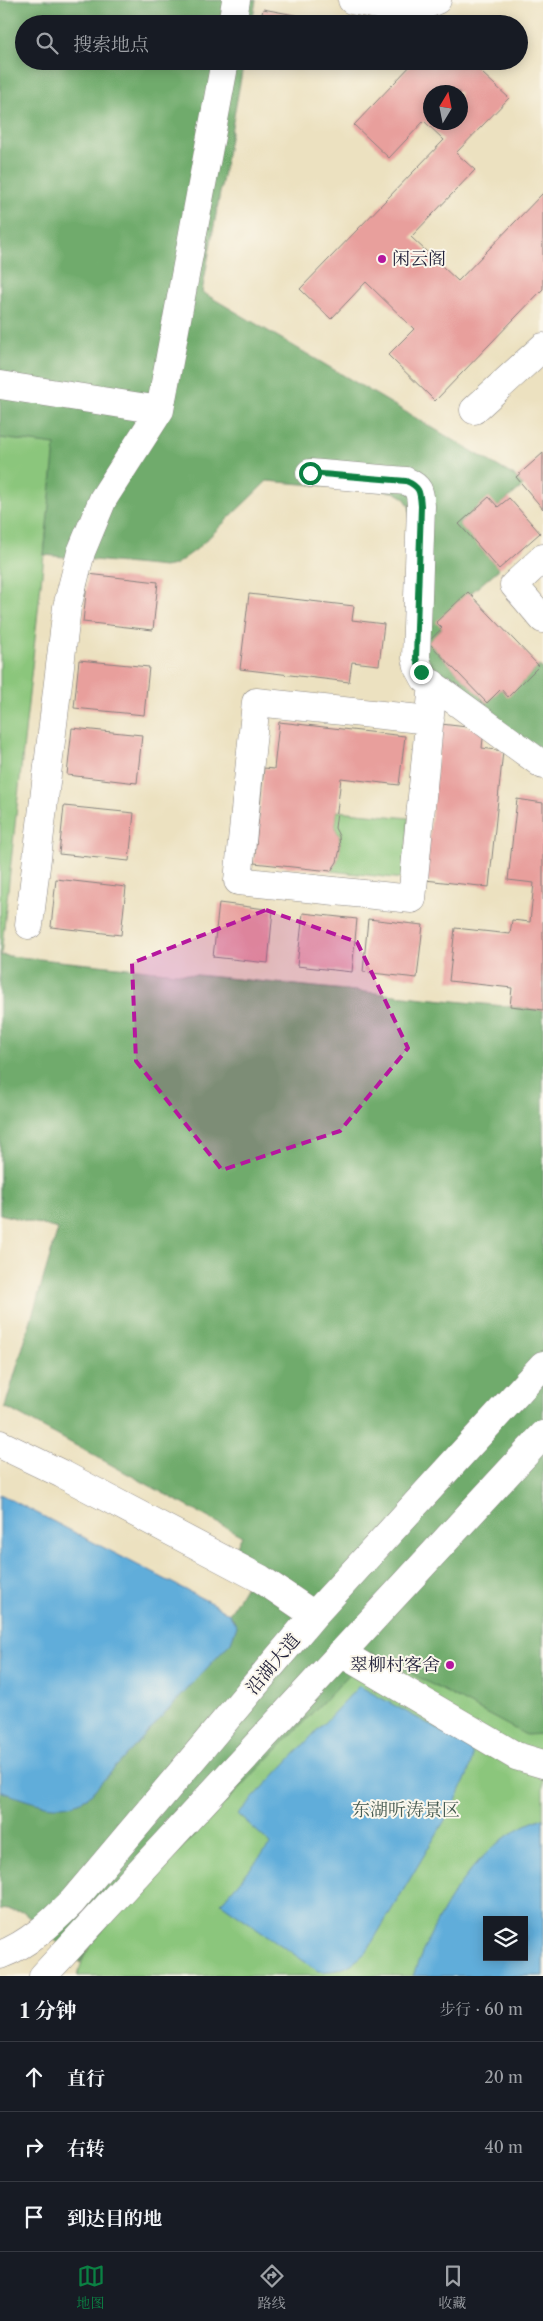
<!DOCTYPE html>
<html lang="zh">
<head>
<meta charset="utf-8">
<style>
	:root { --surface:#171b24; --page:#20242c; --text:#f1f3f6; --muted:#9ea1a6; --line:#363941; --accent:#0b8043 }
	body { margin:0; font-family:"Libre Caslon Text","Noto Serif SC",serif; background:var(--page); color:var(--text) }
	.controls { position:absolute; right:15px; bottom:15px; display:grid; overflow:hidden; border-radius:0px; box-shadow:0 2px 12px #0003 }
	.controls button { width:45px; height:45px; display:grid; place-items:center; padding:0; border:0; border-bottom:1px solid var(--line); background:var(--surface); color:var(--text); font:25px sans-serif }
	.compass { position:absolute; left:423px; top:85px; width:45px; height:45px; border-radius:50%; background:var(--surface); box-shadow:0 2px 12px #0003; rotate:10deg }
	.stop { position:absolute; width:15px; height:15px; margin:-11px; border:4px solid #0b8043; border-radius:50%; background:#fff }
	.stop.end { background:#0b8043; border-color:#fff; box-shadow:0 1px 5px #0008 }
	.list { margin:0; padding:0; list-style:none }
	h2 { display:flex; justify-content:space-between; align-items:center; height:65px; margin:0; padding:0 20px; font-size:21px }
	h2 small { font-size:16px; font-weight:400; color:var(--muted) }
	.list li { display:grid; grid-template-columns:32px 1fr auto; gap:15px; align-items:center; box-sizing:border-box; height:70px; padding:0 20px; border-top:1px solid var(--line) }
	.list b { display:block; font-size:19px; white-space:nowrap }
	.list em { font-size:16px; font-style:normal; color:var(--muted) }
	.icon { flex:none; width:28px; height:28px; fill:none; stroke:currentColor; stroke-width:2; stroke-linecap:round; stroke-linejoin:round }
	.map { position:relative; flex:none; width:543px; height:1976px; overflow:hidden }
	.search { position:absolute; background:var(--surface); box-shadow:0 2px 12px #0003; left:15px; right:15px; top:15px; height:55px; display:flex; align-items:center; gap:12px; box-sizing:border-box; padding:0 18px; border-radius:28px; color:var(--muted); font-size:19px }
	.sheet { height:275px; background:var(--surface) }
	nav { display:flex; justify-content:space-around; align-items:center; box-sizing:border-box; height:70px; border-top:1px solid var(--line); background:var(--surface); font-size:14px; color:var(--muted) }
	nav a { display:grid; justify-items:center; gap:2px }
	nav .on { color:var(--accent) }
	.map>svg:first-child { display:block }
	.green { fill:#8bc67c; stroke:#56745c; fill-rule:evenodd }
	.forest { fill:#70ab6c; stroke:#496654 }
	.water { fill:#61adda; stroke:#42688a; fill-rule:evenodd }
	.building { fill:#e89f9c; fill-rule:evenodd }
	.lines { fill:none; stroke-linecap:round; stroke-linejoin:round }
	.minor-casing { stroke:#87827e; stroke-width:29 }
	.minor { stroke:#fff; stroke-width:28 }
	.route { stroke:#0b8043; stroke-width:6 }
	.marked { fill:#b5179e; fill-opacity:0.2; stroke:#b5179e; stroke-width:4; stroke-dasharray:10 6; stroke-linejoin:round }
	.poi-dot { fill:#b5179e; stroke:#fbf7ec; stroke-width:2 }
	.labels { text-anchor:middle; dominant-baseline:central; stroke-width:4; stroke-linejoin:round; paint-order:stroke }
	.poi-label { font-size:18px; fill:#22223b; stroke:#fbf7ec; text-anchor:start }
	.street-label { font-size:18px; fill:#22223b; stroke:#fbf7ec }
	.park-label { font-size:18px; fill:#475b52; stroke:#fbf7ec }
</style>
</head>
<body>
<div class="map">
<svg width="543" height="1976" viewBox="0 0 543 1976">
	<rect width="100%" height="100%" fill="#fbf7ec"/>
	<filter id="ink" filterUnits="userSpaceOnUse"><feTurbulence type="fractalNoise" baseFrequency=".02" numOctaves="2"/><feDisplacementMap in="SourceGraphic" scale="10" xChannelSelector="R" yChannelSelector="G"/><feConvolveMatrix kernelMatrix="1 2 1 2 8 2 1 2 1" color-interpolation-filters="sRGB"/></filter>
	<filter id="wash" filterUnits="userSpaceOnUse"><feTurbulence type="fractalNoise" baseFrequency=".0096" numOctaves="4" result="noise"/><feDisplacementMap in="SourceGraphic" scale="20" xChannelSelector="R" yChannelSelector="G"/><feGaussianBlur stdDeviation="1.12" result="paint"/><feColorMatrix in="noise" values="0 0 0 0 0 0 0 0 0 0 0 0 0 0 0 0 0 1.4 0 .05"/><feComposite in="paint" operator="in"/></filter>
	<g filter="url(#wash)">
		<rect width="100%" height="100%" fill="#ece1c0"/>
		<path class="green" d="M0,438L56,444L1,955H0Z
			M337,811L409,818L403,879L331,871L337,862L340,849L339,836L335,828Z
			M543,1462V1976H78C82,1953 95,1939 110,1922L371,1652ZM487,1920H524V1957H487Z"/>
		<path class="forest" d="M0,0H256L252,24H24V61H244L202,292L516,477L523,486L498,507L489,498L459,523L499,569L437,622L442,628L428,642L487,703L501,689L508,696L539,666L543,669V754L427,668L409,505L403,497L394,492L267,481L197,549L175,565L164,567L44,555L55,445L0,438Z
			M0,955L543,1010V1734L526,1735L371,1652L110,1922L87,1948L80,1963L24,1912L0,1909V1791C28,1800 62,1815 88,1797L234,1619L229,1614L248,1582L232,1554L242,1536L5,1407L58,1229L0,1214Z"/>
		<path class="water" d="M0,1494L217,1606L229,1614L237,1626L231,1642L88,1797C60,1816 29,1801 0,1791Z
			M359,1686L472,1748V1760L467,1776L454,1805L367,1951C352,1966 339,1973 318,1971L221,1903L271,1844L238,1814Z
			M543,1818V1976H413C436,1914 476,1840 543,1818ZM487,1920H524V1957H487Z"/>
		<g id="blocks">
			<path class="building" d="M263,9L337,23V24H260Z
				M415,61H469L509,98L456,153L475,170L411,237L458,281L543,193V289L435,401L388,355L414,329L366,282L331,319L300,289L444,140L424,121L389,158L354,125ZM430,92H460V122H430Z
				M543,453V509L516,477Z
				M489,497L498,507L509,498L540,533L499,569L459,524Z
				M88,574L158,582L153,630L83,622Z
				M468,592L539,666L508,697L501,689L487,703L428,642L442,628L436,622Z
				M249,594L354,606L352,620L384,624L379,665L352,662L349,682L240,669Z
				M79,660L149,667L144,715L74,708Z
				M279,722L405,736L399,785L341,778L335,828L339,836L340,849L337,862L331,871L254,863L264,768L274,769Z
				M441,724L484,729L482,748L503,751L489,887L425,880Z
				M72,728L142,735L137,783L67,775Z
				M517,799L543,803V1010L510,1006L512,988L449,981L455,928L510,934L512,920L530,922L534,883L508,880Z
				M64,806L134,813L129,861L59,854Z
				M56,879L126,887L121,935L51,927Z
				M219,903L273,910L268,963L213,957Z
				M303,913L357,919L352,972L297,966Z
				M368,919L423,925L417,978L363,972Z"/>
		</g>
	</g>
	<g filter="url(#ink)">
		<use href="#blocks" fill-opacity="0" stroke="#87827e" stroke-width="1"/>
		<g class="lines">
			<g class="minor-casing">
				<path id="minor" d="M352,0C381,6 409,14 437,0
					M232,24L236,0
					M0,385L160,410
					M474,410L543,347
					M310,473L406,481C420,487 420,492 421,506L416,658L418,666L425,679L543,765
					M543,558L514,585L543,619
					M430,720L256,702L238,881L412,899L433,684
					M29,925L67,607L81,552L103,499L160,410L225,61
					M0,1444L62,1474L261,1579L314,1615
					M341,1653L516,1756L543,1764
					M0,1955C29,1944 51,1923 72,1902L314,1615L543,1365
					M43,1976L543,1435"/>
			</g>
			<use href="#minor" class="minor"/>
		</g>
	</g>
	<g class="lines" filter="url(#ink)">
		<path class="route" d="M310,473L406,481C420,487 420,492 421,506L416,658L421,672"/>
	</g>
	<path class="marked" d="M266,910L357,942L408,1048L340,1131L222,1170L136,1061L132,963Z"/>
	<g class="poi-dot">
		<circle cx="382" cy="259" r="5"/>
		<circle cx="450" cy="1665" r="5"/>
	</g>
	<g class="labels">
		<g class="poi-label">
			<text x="392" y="259">闲云阁</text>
			<text x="440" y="1665" text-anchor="end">翠柳村客舍</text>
		</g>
		<g class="street-label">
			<text transform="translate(273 1664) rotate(-50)">沿湖大道</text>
		</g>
		<g class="park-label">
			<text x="406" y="1810">东湖听涛景区</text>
		</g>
	</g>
</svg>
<div class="controls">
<button><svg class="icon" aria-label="layers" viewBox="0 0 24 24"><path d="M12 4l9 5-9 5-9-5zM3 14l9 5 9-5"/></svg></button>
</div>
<svg class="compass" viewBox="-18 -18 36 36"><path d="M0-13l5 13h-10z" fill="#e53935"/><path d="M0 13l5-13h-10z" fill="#9ea1a6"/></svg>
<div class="stop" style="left:310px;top:473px"></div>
<div class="stop end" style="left:421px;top:672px"></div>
<div class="search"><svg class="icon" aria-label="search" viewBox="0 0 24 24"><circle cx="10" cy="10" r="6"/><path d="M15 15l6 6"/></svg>搜索地点</div>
</div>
<section class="sheet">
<h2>1 分钟<small>步行 · 60 m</small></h2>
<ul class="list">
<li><svg class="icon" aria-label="ahead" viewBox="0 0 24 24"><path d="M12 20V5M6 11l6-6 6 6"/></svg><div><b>直行</b></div><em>20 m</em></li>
<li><svg class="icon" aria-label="right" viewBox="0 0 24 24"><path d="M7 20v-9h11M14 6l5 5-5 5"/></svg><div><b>右转</b></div><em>40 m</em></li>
<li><svg class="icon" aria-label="arrive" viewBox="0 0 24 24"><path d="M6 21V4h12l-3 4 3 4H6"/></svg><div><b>到达目的地</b></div></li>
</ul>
</section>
<nav>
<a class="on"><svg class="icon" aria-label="map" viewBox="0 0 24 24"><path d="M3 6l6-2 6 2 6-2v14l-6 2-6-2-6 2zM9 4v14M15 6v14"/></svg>地图</a>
<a><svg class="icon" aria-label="directions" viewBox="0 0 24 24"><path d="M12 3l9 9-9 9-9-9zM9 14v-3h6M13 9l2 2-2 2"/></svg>路线</a>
<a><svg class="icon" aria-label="saved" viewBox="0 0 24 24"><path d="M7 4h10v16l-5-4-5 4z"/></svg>收藏</a>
</nav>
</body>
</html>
